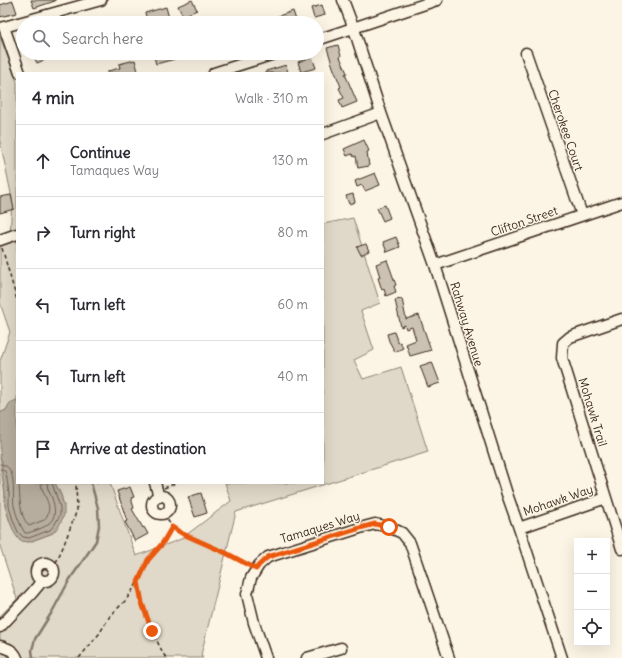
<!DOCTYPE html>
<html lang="en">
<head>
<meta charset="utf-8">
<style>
	:root { --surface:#fff; --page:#f7f7f7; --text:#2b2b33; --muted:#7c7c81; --line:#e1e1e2 }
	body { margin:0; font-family:Delius,sans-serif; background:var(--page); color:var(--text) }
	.controls { position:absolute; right:12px; bottom:12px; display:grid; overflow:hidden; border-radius:0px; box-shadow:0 4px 16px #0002 }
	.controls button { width:36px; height:36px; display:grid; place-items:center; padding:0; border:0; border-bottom:1px solid var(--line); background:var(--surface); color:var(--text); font:20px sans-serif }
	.stop { position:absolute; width:12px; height:12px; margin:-9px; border:3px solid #ea580c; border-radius:50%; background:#fff }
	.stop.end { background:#ea580c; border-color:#fff; box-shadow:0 1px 4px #0008 }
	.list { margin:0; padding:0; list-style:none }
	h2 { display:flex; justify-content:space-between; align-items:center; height:52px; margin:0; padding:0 16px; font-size:17px }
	h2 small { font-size:13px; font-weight:400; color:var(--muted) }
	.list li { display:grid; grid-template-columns:26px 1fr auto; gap:12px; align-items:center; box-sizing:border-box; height:72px; padding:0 16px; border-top:1px solid var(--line) }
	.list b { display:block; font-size:15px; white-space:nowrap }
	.list p { margin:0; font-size:13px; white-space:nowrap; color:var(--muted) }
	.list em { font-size:13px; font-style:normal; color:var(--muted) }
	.icon { flex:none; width:22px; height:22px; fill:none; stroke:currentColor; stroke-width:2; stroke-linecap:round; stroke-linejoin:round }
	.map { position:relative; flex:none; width:622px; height:658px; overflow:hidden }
	.search { position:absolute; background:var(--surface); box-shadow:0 4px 16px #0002; left:16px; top:16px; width:308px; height:44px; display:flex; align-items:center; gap:10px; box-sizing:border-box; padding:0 14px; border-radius:22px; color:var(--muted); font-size:15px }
	.panel { position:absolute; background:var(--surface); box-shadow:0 4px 16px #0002; left:16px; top:72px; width:308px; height:412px; border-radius:0px }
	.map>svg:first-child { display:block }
	.green { fill:#e0d8c8; stroke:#8e8173 }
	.water { fill:#b7ad9e; stroke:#85796b }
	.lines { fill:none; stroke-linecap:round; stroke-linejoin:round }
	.shore { stroke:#6d5e51; stroke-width:1 }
	.stream { stroke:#85796b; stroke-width:2.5 }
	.building { fill:#ccc2b3; stroke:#3b2a1e }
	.minor-casing { stroke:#3b2a1e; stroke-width:13 }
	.path { stroke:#3b2a1e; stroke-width:1.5; stroke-dasharray:4 3; stroke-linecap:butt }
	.minor { stroke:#fcf5e5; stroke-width:10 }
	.route { stroke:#ea580c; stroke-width:5 }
	.labels { text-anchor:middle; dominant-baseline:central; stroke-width:3; stroke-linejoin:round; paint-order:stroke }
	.street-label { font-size:12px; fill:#3b2a1e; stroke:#fcf5e5 }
</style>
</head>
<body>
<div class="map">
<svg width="622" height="658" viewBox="0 0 622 658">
	<rect width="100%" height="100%" fill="#fcf5e5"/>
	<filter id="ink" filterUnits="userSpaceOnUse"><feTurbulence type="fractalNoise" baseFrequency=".025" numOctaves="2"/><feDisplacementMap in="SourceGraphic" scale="8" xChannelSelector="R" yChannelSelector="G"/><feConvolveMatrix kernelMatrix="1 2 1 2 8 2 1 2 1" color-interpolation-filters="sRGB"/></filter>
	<g filter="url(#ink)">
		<path class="green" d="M0,36L17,82V400L10,403L6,410L0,413V361L10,332L0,303V247L10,240L12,198L0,141Z
			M353,218L380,303L361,311L374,350L354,360L363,379L401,367L428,452L236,512L201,655L203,658H0V616L17,599L0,546V457L2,461V472L5,494V506L10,522L15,534L29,542L53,533L64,506L61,495L55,483H110L136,556L181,539L231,501L225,483H323V224Z"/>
		<path class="water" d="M17,400V483H55L61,495L64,506V515L59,526L53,533L29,542L20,541L15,534L10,522L5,506V494L2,472V461L0,457V413L6,410L10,403Z"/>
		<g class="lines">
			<path class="shore" d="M0,464C18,465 12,494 14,506C16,514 20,526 25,533H28C34,531 44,528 48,524C57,518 55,507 52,498C50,493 47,489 47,483
				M0,469L4,470L6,473L9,493V506L13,520L18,532L23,537L29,538L50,530L55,524L60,515V507L52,483
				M19,483C20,496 19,516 29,526L44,520C56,506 42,497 41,483"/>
			<path class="stream" d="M33,658L32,650L35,639L52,612L70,579L84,559L96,541L99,526L98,508L91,483"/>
		</g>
		<path class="building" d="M31,0H55V1L34,8Z
			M192,0L197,10L183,16L178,6Z
			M13,1L17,13L0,17V5Z
			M322,5L325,15L314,18L311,8Z
			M166,7L169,18L164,19L165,22L161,23H148L145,13Z
			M293,11L296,20L289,23H261V22Z
			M338,45L341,56L340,57L347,73L345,74L357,102L342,108L339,100L344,98L339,88L341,87L333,67L327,48Z
			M32,53H61L37,63Z
			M153,53H174L175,59L156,64Z
			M312,57L316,68L301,72L298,62Z
			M135,60L138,71L130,73H108V71L120,68L119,64Z
			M286,65L288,73H266V71Z
			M364,140L369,151L367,152L369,166L358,168L356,156L354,157L352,154L347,156L344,149Z
			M375,173L380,185L365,191L362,185L357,187L355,181Z
			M353,194L355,202L349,204L346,196Z
			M11,195L14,209L0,213V197Z
			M385,205L390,218L383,221L377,208Z
			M396,237L400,247L387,252L383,242Z
			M366,244L369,251L361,255L357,247Z
			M387,260L396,285L394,286L396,292L386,296L384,289L382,290L378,278L380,277L376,264Z
			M402,299L406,319L419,315L431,350L410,356L406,344L416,340L412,327L406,329L405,325L401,327L395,300Z
			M394,332L398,343L400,342L403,348L395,352L389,341L387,334Z
			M432,362L440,383L428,387L420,366Z
			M130,487L134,497L131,498L134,508L132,509L143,528L144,527L148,534L135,541L125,522L127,521L117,491Z
			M201,493L207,513L195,517L188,497Z"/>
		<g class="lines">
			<g class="minor-casing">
				<path id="minor" d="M343,0L354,29L381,113L435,265L507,494L519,528L562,658
					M317,40L437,0
					M526,53L582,215
					M20,73L4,27L101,0
					M214,73L277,53
					M323,134L381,113
					M0,240L17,234
					M435,265L622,202
					M622,319L570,337L563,343L562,358L622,549
					M155,483L159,497
					M152 505a9 9 0 1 1 18 0a9 9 0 1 1-18 0Z
					M519,528L606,498
					M36 572a9 9 0 1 1 18 0a9 9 0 1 1-18 0Z
					M0,627L32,593L42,581
					M0,646C7,648 14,650 17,658
					M266,658L254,623L247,594L251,578L259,565L268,557L360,528L375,524L389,527L402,533L410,543L449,658
					M307,658L341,648"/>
			</g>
			<path class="path" d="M2,248L17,300
				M164,488L176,483
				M164,514L172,527L177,531L226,553L249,565
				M53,569L63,547L77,510L76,483
				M138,582L142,603L152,631L164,655L167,658
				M79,658L99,634L110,616L126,600L138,582L148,560L162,544L172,527"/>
			<use href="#minor" class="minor"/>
		</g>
	</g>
	<g class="lines" filter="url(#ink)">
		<path class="route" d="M152,631L142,603L138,582L148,560L162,544L172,527L183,534L226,553L256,569L259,565L268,557L360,528L375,524L389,527"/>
	</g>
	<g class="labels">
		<g class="street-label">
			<text transform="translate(566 130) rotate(71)">Cherokee Court</text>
			<text transform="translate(524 221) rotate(-19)">Clifton Street</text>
			<text transform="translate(467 324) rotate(73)">Rahway Avenue</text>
			<text transform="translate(593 412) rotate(73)">Mohawk Trail</text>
			<text transform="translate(558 500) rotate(-19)">Mohawk Way</text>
			<text transform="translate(320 527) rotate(-17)">Tamaques Way</text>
		</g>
	</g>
</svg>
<div class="controls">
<button>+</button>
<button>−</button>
<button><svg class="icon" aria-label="locate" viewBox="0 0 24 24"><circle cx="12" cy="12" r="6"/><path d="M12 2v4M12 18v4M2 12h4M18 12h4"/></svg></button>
</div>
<div class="stop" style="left:389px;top:527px"></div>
<div class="stop end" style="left:152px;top:631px"></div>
<div class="search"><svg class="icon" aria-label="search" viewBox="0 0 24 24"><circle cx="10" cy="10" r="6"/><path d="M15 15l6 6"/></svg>Search here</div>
<section class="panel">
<h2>4 min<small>Walk · 310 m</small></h2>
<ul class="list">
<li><svg class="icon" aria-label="ahead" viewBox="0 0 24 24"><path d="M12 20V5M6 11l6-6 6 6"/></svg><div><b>Continue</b><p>Tamaques Way</p></div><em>130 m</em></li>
<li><svg class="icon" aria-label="right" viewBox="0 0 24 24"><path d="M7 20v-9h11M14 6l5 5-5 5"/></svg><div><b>Turn right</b></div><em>80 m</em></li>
<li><svg class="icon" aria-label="left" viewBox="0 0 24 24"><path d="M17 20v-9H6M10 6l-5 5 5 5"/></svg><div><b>Turn left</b></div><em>60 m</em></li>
<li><svg class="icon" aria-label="left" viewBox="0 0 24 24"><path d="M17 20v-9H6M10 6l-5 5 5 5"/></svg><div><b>Turn left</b></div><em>40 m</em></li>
<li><svg class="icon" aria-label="arrive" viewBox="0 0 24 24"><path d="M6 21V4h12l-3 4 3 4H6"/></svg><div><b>Arrive at destination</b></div></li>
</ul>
</section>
</div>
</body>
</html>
